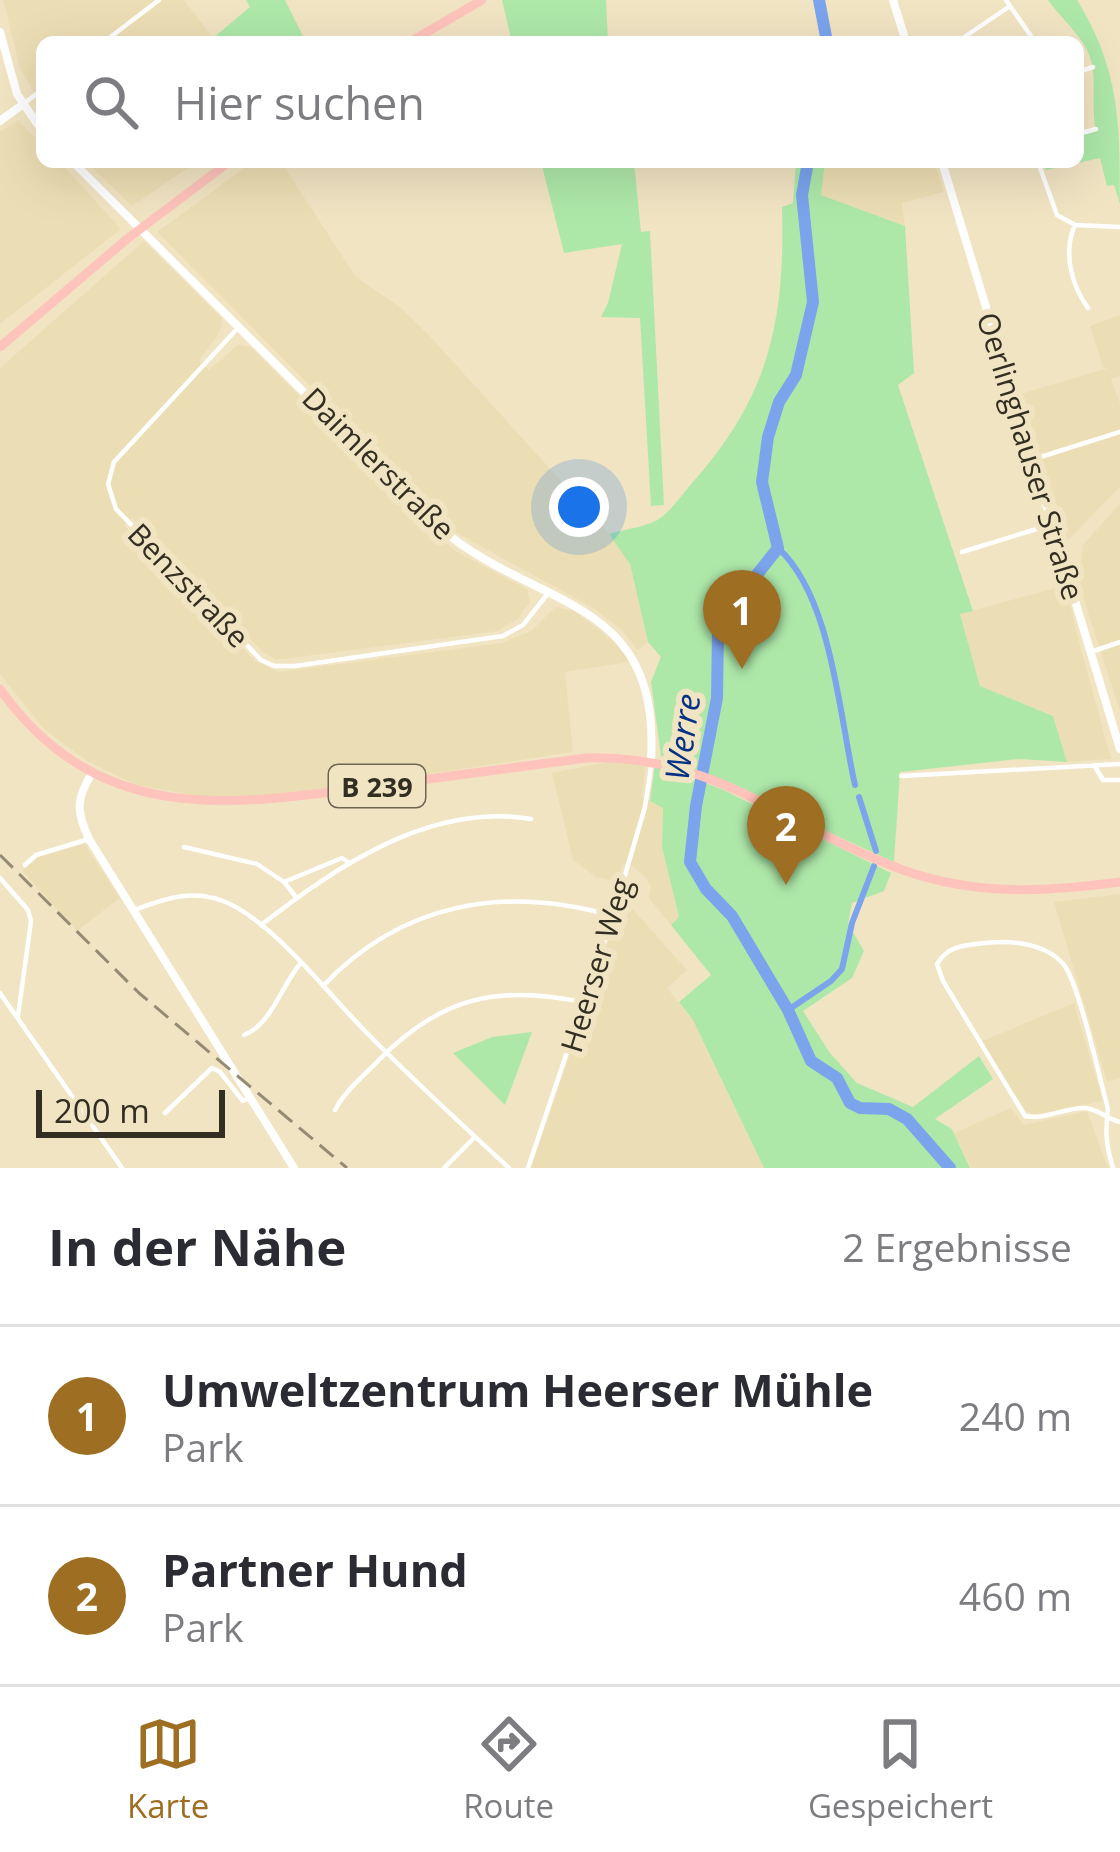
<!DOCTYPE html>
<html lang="de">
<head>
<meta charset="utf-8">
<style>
	:root { --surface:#fff; --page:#f7f7f7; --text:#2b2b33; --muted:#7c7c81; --line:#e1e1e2; --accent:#9e6e22 }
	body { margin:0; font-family:"Open Sans",sans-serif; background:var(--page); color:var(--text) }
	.scale { position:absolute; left:36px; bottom:30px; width:189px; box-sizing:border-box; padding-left:12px; border:6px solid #322e21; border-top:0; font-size:33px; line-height:42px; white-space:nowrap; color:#322e21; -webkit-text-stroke:9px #f1e4c3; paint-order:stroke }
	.you { position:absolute; left:579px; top:507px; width:42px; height:42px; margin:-30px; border:9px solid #fff; border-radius:50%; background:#1a73e8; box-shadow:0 0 0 18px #1a73e833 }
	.badge { display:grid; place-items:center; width:78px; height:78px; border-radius:50%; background:var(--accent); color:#fff; font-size:39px; font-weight:700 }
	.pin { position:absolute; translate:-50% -99px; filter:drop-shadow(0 3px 6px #0008) }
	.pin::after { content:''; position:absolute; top:63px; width:42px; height:36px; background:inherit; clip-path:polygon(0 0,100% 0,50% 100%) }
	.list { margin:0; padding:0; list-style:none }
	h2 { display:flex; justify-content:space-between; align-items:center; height:156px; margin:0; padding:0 48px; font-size:51px }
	h2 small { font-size:39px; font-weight:400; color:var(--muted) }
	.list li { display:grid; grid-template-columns:78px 1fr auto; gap:36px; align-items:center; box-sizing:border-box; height:180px; padding:0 48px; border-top:3px solid var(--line) }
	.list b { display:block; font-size:45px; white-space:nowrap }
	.list p { margin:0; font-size:39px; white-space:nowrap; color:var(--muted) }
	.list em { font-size:39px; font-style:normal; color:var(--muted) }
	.icon { flex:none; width:66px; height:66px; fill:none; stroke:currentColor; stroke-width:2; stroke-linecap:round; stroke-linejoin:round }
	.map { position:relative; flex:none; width:1120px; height:1168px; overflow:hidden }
	.search { position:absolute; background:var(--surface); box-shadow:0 12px 48px #0002; left:36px; right:36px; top:36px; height:132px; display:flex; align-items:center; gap:30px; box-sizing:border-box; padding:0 42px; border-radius:18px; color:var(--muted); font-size:45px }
	.sheet { height:516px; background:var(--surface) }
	nav { display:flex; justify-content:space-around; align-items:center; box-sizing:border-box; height:168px; border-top:3px solid var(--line); background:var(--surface); font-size:33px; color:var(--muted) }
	nav a { display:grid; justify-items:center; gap:6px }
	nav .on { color:var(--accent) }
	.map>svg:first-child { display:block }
	.built { fill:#ecdeb4 }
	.green { fill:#aee8a9 }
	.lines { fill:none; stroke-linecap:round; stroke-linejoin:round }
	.canal { stroke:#7ba4ed; stroke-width:6 }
	.river { stroke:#7ba4ed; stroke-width:12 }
	.street { stroke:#fff; stroke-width:4.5 }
	.secondary { stroke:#fff; stroke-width:8 }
	.primary { stroke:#fec3bb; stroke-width:9 }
	.rail { stroke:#948b74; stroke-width:3; stroke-dasharray:18 9; stroke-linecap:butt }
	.labels { text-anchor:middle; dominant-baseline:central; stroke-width:12; stroke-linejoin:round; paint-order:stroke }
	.shield { fill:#f1e4c3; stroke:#6b6552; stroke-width:3 }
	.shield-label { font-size:27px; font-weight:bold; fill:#322e21 }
	.street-label { font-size:30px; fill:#322e21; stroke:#f1e4c3 }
	.water-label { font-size:33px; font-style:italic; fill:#053184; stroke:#f1e4c3 }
</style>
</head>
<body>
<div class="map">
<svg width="1120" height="1168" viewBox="0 0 1120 1168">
	<rect width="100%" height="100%" fill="#f1e4c3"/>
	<path class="built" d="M3,0H184L216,42H42V120L39,117L41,105L20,68Z
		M18,121L42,144V162H60L121,229L0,324V131Z
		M86,162H197L132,206Z
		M253,162H281L356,277L401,308L426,332L612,537L630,564L648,642L637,650L622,630L595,609L455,532L157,232Z
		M825,162H934L944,192L902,203L905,226L821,195Z
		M144,241L222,318L220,332L199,360L209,370L238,345L251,347L434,532L454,550L527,589L530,601L519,618L498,631L276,660L263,652L132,518L124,525L255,661L279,672L502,643L531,631L555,607L574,611L615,642L630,662L565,672L573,752L272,798L212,799L136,785L87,761L44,729L0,674V368Z
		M1120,315V376L1111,379L1120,403V487L1066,542L1020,394L1108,368L1103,367L1090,326Z
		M1120,503V711L1078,582L1083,545Z
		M1066,585L1077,634L1111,759L1067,762L1053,716L980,686L960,614Z
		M608,762L646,763L642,797L663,807L662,847L679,917L671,925L649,898L651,887L646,878L633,866L623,863L618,882L596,877L573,860L552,773Z
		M84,844L120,898L77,931L22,871L39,857Z
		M1120,894V1078L1107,1082L1054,902Z
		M623,898L687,970L667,988L693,1020L764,1168H531Z
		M1074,1003L1103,1101L1034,1115L1026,1111L980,1042Z
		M1011,1108L1024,1125L1087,1111L1108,1168H971L954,1133Z"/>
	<path class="green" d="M246,0H285L306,42H216L213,38L250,7Z
		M502,0H606L608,42H512Z
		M1048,0H1077C1120,70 1120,123 1120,204L1114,185L1107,186L1100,158L1046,170L1043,162H1078V136L1096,131C1091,108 1096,85 1092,64C1087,39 1062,20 1048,0Z
		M541,162H634L641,232L650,231L664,505L651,506L640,318L601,317L608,303L622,244L564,253Z
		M796,162H825L821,195L905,226L914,373L898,385L973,611L960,614L980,686L1053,716L1067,762L1019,759L900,772L894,862L661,756L651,682L661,657L648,642L630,564L609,534C624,529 649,527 662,517C673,508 683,493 693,482C770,395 785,320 782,207L793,203Z
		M655,764L724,790L891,873L884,891L852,903L848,924L864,951L852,978L803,1011L830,1053L857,1083L913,1107L979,1056L993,1079L935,1119L952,1129L970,1168H764L693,1020L679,1002L711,975L671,925L679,917L662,847L663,808L650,801Z
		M532,1032L505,1105L453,1053L492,1037Z"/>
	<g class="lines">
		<path class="canal" d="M778,548C832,597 839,715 855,785
			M859,797L876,851
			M788,1010L831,981L842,969L852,923L874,866"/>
		<path class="river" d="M819,0L827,42
			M808,162L802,195L813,302L796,375L779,402L768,437L762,482L778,548L721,620L718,630L717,698L696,806L690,862L706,889L732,916L788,1010L811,1061L837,1078L850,1103L860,1108L889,1109L907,1119L950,1168"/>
		<path class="street" d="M1006,0L1035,42
			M104,42L159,0
			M957,42L1010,6
			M1078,72L1093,67
			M23,104L42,90
			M1078,134L1096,129
			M1038,162L1057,215L1075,225L1120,227
			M1075,225C1063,251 1071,285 1088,308
			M236,330L114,462L108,484L116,509L261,660L274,666H295L503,636L523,625L549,592
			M1034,459L1120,432
			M962,552L1053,524
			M1091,652L1120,642
			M1094,765L1103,780H1120
			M901,776L1120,764
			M184,847L257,864L284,882
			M25,865L36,855L89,839
			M0,878L28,910L31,921L18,1016
			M296,897L284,882L342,858L348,862
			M134,910C165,899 190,889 223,901C271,919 330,996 367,1033C413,1080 461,1124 509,1168
			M261,925C336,867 430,802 531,819
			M323,986C402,902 505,885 613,916
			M0,993L122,1168
			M244,1035C271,1025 282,985 300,964
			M335,1110C344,1093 359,1080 372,1067C437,998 495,983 586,1003
			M165,1113L212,1068L220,1072L243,1101L251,1098
			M444,1168L475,1137
			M528,1168L613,916L645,807L651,767
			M1113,1168C1106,1145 1105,1132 1108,1109C1100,1080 1079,984 1064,965C1046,943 1011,940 985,943C965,945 947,946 937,964L943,981L1025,1116C1045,1120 1064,1108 1084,1108C1097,1108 1106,1119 1120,1122"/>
		<path class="secondary" d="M893,0L906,42
			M0,32L17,94L42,131
			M0,121L22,105
			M73,162L440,528C536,610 661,594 651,760
			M942,162L1120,749
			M92,773C76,799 76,811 89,839L294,1168"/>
		<path class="primary" d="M410,42L482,0
			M0,347L127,239L229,162
			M0,689C99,827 229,806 376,786C446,776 516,767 586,758C717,754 788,828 903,870C976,896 1045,892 1120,882"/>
		<path class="rail" d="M0,855L139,993L347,1168"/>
	</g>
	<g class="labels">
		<rect class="shield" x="329" y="765" width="96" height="42" rx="9"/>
		<g class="shield-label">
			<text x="377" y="786">B 239</text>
		</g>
		<g class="street-label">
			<text transform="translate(1031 456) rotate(73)">Oerlinghauser Straße</text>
			<text transform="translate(379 463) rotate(45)">Daimlerstraße</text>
			<text transform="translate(189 585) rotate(46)">Benzstraße</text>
			<text transform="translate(596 965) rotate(-73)">Heerser Weg</text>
		</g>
		<g class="water-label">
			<text transform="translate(682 737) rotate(-82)">Werre</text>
		</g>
	</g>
</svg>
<div class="scale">200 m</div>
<div class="you"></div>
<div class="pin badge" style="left:742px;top:669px">1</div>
<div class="pin badge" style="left:786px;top:885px">2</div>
<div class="search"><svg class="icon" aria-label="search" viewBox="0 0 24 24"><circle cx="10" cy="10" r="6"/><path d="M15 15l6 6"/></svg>Hier suchen</div>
</div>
<section class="sheet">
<h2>In der Nähe<small>2 Ergebnisse</small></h2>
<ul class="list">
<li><span class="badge">1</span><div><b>Umweltzentrum Heerser Mühle</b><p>Park</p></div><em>240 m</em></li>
<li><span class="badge">2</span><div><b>Partner Hund</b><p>Park</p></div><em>460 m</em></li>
</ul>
</section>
<nav>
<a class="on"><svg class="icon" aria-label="map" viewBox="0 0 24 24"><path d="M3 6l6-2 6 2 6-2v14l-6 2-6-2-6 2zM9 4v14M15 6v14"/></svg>Karte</a>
<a><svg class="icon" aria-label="directions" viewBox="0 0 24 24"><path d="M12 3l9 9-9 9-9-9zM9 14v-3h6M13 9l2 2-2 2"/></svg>Route</a>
<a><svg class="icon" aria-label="saved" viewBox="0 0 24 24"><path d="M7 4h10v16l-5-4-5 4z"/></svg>Gespeichert</a>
</nav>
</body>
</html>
